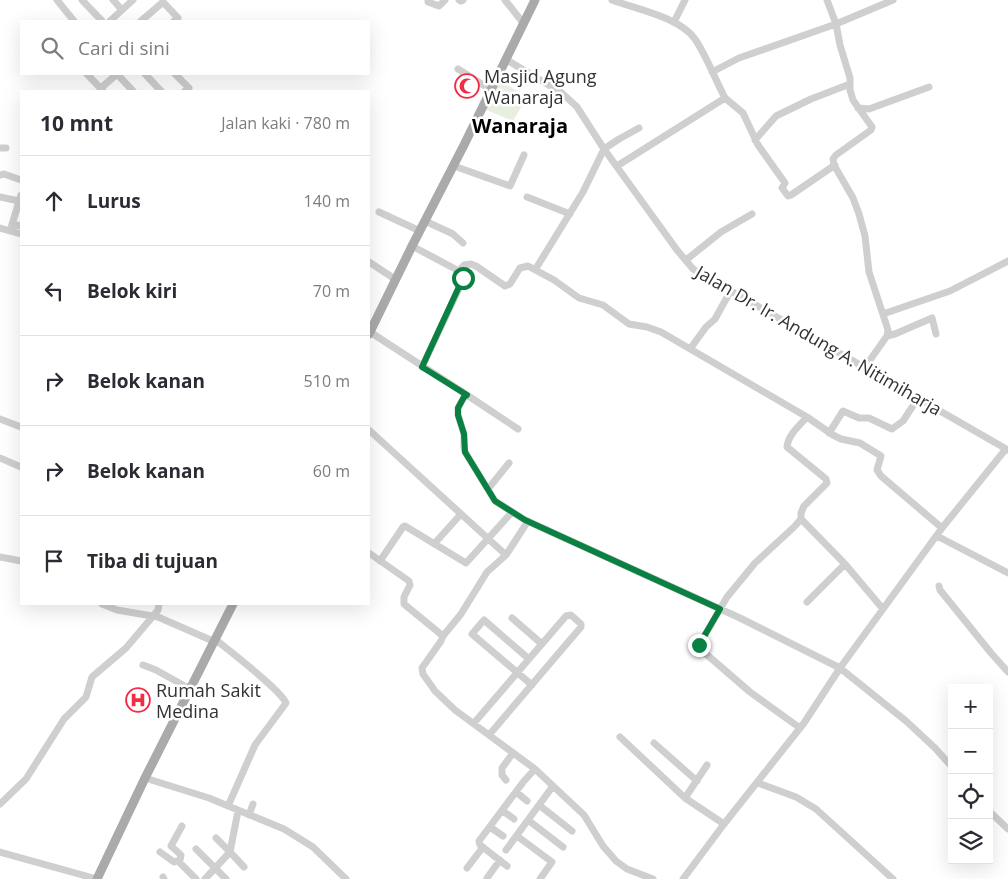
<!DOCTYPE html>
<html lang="id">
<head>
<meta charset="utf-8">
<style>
	:root { --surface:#fff; --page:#f7f7f7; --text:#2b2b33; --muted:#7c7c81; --line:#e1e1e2 }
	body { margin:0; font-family:"Open Sans",sans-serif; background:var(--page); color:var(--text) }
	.controls { position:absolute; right:15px; bottom:15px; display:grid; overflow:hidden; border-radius:0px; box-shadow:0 5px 20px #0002 }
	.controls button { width:45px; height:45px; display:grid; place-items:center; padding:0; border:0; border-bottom:1px solid var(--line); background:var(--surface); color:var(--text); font:25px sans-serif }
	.stop { position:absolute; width:15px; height:15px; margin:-11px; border:4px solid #0b8043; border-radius:50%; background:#fff }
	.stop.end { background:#0b8043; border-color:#fff; box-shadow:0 1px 5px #0008 }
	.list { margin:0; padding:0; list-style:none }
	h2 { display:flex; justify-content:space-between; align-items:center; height:65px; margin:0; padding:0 20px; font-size:21px }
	h2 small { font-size:16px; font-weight:400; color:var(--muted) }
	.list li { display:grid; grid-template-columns:32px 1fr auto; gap:15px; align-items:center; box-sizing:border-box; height:90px; padding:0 20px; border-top:1px solid var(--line) }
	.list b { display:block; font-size:19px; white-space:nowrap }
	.list em { font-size:16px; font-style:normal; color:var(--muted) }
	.icon { flex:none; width:28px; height:28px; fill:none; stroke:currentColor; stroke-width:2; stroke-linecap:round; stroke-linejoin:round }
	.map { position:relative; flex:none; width:1008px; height:879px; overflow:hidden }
	.search { position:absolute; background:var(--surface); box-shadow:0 5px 20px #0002; left:20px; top:20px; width:350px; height:55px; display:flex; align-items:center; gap:12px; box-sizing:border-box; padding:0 18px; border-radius:0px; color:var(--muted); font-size:19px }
	.panel { position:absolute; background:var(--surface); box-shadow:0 5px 20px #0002; left:20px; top:90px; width:350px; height:515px; border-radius:0px }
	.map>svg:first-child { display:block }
	.green { fill:#e9efe0 }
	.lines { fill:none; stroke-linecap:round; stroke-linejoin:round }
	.minor { stroke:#cfcfcf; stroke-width:7 }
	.major { stroke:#aaa; stroke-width:9 }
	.route { stroke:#0b8043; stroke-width:6 }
	.labels { text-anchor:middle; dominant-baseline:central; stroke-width:5; stroke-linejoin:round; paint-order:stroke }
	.poi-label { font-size:18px; fill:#323232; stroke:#fff; text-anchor:start }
	.street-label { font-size:18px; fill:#323232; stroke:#fff }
	.quarter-label { font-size:20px; font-weight:bold; fill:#000; stroke:#fff }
</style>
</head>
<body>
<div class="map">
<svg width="1008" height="879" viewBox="0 0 1008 879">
	<rect width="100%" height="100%" fill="#fff"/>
	<path class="green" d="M499,80L527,97L513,121L484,109Z"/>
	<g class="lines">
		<path class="minor" d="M57,0L74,21
			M82,0L102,21
			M428,0V2L439,6L445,0
			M459,0L461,1L463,0
			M505,0L524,24
			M612,0C636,9 679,17 695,39C707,57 715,79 725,98L617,166
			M122,10L133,0
			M110,21L122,10L113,0
			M141,21L163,2L178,18L174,21
			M674,22L685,0
			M507,60L562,93L577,107L604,149L677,250L693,269L1008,450
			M458,69L491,90
			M712,72L739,58L836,24L827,0
			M87,74L103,91
			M117,74L133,91
			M145,74L161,91
			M175,74L189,88L185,91
			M101,88L117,74
			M725,98L743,113L758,145L785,183L782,188L788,196L791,195L835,165
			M858,108L869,109L929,87
			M755,140L776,116L811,99L850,84
			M0,148H6
			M454,166L510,186L524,155
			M0,175L4,174L21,180
			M0,197L19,201
			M527,197L570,214
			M379,212L420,231
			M425,221L453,234L463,243
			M12,224L21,226
			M0,228L21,234
			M10,231L21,195
			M412,246L459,271
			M686,260L721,232L752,214
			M369,262L395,279
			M535,270L583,192L604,149L619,139L639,128
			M883,314L950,291L1008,261
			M370,332L467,395L464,397L458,408V415L464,434V447L465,452L495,501L525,520L740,618L840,668L906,721L935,748L952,767
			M887,336L895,334L932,318L936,334
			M690,349L706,327L715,319L731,290
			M422,367L463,280V276L459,271L464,265L471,264L476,266L505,286L510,284L520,268L528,266L554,280L579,298L603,305L629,324L647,327L661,332L807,417L833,435L841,439L860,443L881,456L877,470L881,476L942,528
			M865,367L887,336L888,330L869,272L865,236L859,214L853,198L834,165L833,159L836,155L871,130L872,127L853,100L850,90V78L840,45L836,24L893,0
			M467,395L518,429
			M0,419L21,427
			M369,430L506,555
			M829,433L843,411L859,418H869L892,429L903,421L918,398
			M0,458L21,467
			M488,489L509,463
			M801,519L845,564L883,609
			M937,536L1008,573
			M434,544L461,514
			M369,553L409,581L410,585L404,597V604L443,636L441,641L422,668L423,674L435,691L455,710L535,769L584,815L603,846L616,861L627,869L653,879
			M0,557L21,561
			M380,561L403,527L405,526L466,563L512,512
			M939,586L940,590L991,653L1008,672
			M807,602L845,564
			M102,604L117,610L158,617L213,641
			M512,618L542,644
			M443,636L461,614L487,572L506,555L528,521
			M215,639C228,650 281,690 286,703L255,745L228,806
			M529,659L484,620L472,634L532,685
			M143,665L156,670L190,689
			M474,723L566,616L571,615L581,624V627L489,735
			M800,728L750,692L698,647L727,597L755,563L794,527L801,519V513L804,506L827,483L826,479L787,447C788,435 799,426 807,417
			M620,737L685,798L724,824
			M654,743L697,781
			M145,778L209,798L284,829L313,847L346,879
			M506,780L502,775V768L513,753
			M758,783L796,797L816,809L893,879
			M516,792L527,801
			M685,798L707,765
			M0,804L26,779L64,719L86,697L92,677L126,648L154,615L158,610L159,604
			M539,805L572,831
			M503,811L514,819
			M989,811L1008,829
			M249,815L253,804
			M528,820L563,847
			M490,827L503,836
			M517,836L552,862L540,879
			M216,838L230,852L238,811
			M196,849L226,879
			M506,850L553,786
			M0,852L97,879
			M160,852L174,862L180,860L181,855L171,846L182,826
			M179,862L196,879
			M507,866L480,845L479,841L524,781L535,769
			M467,868L483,847
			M163,877L164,879
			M487,878L500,860
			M205,879L230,852L244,867
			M683,879L724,824L804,723L840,668L942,528L1005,450"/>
		<path class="major" d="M369,334L412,246L464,145L535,0
			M97,879L145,778L233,604"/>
	</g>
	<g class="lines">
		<path class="route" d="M463,278L422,367L467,395L464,397L458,408V415L464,434L465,452L495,501L525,520L720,609L699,645"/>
	</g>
	<defs>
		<g id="mosque-ring" transform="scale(1.25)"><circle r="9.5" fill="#fff" stroke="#f32b45" stroke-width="1.5"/><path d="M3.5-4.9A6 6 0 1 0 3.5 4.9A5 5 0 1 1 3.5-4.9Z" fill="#f32b45"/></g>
		<g id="hospital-ring" transform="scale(1.25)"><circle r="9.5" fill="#fff" stroke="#f32b45" stroke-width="1.5"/><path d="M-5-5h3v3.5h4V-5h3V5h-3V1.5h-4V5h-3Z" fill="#f32b45"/></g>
	</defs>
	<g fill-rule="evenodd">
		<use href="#mosque-ring" x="467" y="86"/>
		<use href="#hospital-ring" x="138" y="700"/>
	</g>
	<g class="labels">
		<g class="poi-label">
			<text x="484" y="76">Masjid Agung<tspan x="484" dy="21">Wanaraja</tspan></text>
			<text x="156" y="690">Rumah Sakit<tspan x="156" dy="21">Medina</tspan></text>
		</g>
		<g class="street-label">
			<text transform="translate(819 340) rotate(30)">Jalan Dr. Ir. Andung A. Nitimiharja</text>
		</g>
		<g class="quarter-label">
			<text x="520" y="125">Wanaraja</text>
		</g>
	</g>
</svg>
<div class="controls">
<button>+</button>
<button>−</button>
<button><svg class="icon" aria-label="locate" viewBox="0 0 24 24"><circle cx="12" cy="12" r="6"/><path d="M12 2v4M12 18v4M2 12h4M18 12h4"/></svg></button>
<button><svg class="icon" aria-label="layers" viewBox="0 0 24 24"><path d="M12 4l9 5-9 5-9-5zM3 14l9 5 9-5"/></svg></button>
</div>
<div class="stop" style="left:463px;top:278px"></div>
<div class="stop end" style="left:699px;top:645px"></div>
<div class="search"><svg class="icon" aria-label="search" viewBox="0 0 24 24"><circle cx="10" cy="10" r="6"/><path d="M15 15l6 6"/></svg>Cari di sini</div>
<section class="panel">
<h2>10 mnt<small>Jalan kaki · 780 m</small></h2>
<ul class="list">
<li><svg class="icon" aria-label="ahead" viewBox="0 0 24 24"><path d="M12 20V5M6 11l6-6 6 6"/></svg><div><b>Lurus</b></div><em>140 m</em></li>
<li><svg class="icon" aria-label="left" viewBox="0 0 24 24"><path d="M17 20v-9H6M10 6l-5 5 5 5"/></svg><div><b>Belok kiri</b></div><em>70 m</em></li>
<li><svg class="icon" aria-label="right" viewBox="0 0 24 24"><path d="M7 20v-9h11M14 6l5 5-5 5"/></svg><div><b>Belok kanan</b></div><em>510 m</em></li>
<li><svg class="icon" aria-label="right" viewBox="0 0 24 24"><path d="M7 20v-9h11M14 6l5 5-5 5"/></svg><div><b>Belok kanan</b></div><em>60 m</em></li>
<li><svg class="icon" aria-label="arrive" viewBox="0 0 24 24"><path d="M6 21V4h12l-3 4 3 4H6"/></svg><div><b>Tiba di tujuan</b></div></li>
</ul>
</section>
</div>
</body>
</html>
